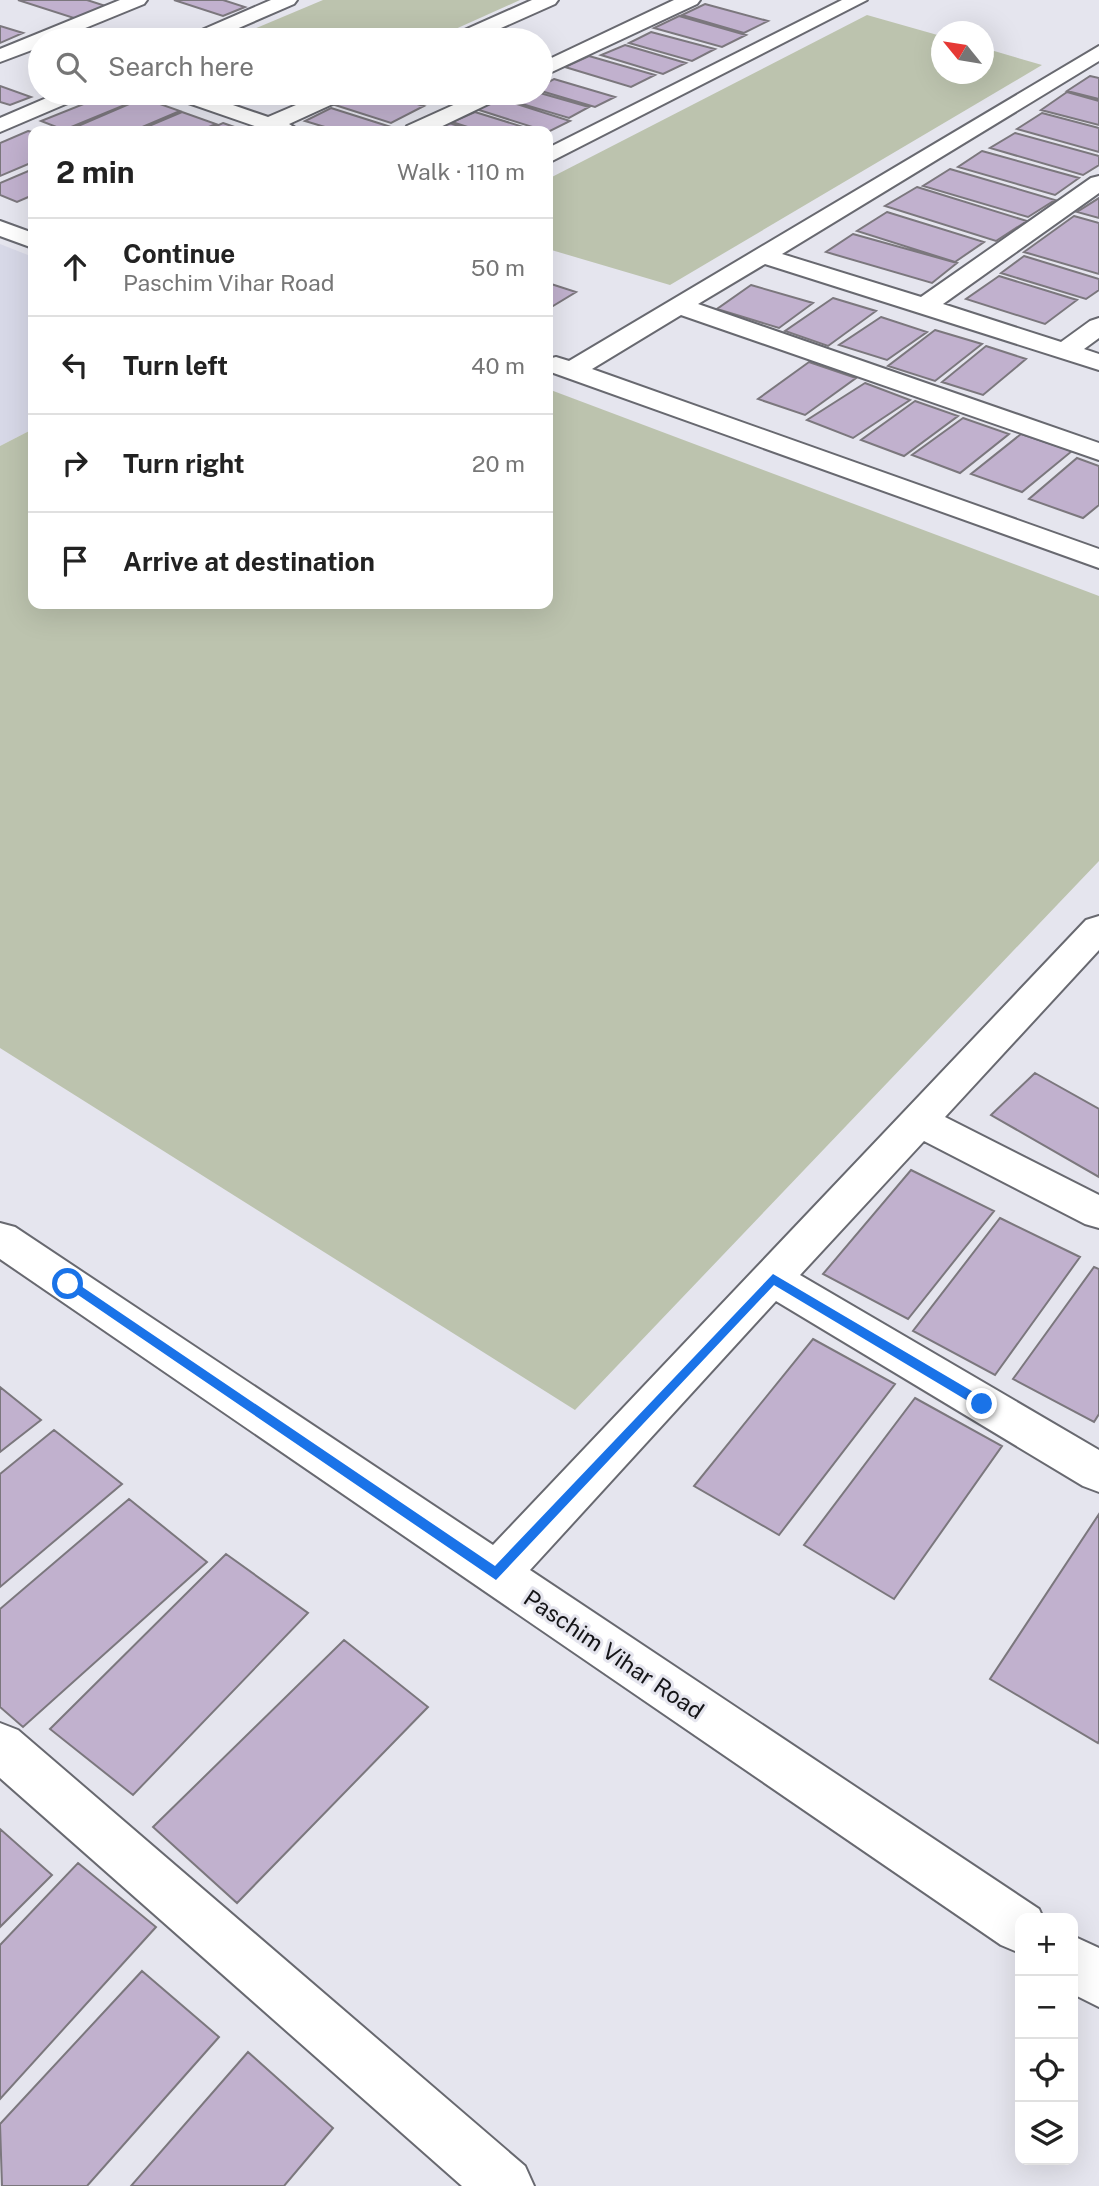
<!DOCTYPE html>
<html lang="en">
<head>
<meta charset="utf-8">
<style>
	:root { --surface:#fff; --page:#f2f2f2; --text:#222; --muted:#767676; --line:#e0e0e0 }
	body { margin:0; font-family:"Public Sans",sans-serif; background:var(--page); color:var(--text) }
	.controls { position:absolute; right:21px; bottom:21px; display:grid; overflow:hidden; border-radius:14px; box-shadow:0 7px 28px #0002 }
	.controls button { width:63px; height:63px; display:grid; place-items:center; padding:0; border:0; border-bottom:2px solid var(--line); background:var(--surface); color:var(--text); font:35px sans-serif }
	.compass { position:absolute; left:931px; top:21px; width:63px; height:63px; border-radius:50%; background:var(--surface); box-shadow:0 7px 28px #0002; rotate:300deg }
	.stop { position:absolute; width:21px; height:21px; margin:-16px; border:5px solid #1a73e8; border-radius:50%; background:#fff }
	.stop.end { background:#1a73e8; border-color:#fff; box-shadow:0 2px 7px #0008 }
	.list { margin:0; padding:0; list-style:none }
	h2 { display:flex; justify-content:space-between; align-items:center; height:91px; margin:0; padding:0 28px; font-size:30px }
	h2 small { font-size:23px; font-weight:400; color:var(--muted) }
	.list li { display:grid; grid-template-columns:46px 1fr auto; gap:21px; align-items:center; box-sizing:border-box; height:98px; padding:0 28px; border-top:2px solid var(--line) }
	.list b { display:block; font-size:26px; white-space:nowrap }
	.list p { margin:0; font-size:23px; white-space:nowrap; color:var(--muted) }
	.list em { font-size:23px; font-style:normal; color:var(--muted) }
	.icon { flex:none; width:38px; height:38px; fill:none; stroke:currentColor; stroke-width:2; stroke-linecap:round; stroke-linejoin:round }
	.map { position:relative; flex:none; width:1099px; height:2186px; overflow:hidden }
	.search { position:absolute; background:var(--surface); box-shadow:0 7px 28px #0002; left:28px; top:28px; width:525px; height:77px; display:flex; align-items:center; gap:18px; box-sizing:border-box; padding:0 24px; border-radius:38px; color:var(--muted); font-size:26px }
	.panel { position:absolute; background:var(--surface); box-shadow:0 7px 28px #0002; left:28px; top:126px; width:525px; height:483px; border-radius:14px }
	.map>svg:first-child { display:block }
	.built { fill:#d7d8e7 }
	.green { fill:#bcc3ae }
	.building { fill:#c1b1ce; stroke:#7b777d; stroke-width:2 }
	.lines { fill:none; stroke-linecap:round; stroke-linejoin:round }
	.minor-casing { stroke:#686970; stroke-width:4 }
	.minor { fill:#fff; fill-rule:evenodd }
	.route { fill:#1a73e8 }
	.labels { text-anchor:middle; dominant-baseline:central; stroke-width:6; stroke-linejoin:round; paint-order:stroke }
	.near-street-label { font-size:23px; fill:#151518; stroke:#e5e5ee }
</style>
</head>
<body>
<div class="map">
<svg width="1099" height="2186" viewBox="0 0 1099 2186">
	<rect width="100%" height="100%" fill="#e5e5ee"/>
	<path class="built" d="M0,244L33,257V429L0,446Z"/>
	<path class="green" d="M323,0H520L431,40H228Z
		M867,15L941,36L942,74H984V48L1042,65L670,285L548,249V179Z
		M548,389L1099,596V861L575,1410L0,1048V446L33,429V604H548Z"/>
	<path class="building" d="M18,0H87L112,8L80,20Z
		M174,0H223L245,7L223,16Z
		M705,4L768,21L744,33L682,15Z
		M679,16L746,35L722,47L654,28Z
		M0,26L23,33L0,43Z
		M651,32L715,49L692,61L629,43Z
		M625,45L686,63L663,74L601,55Z
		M589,56L655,75L631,87L565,67Z
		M1090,76L1099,78V99L1067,91Z
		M554,79L615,97L595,107L541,91V86Z
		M0,86L31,97L10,105L0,102Z
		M1067,92L1099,101V125L1041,110Z
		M111,93L137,100L64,130L41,121Z
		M361,93H380L424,106L391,123L335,105Z
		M409,93H450L435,100Z
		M513,93H540L589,107L569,118L502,98Z
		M143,98L180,111L133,131L71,129Z
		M498,98L570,121L548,132L476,109Z
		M331,108L394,128L387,131H338L305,121Z
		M182,112L216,124L199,131H137Z
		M475,112L536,131H480L452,122Z
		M1042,113L1099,128V152L1017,129Z
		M446,122L474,131H426Z
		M223,123L246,131H205Z
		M28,131L33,132V162L0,176V143Z
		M1015,133L1099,156V165L1083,175L990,148Z
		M982,151L1079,178L1055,195L958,167Z
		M33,169V195L17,202L0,195V183Z
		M950,169L1055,200L1028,217L923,186Z
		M917,187L1027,221L996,241L885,206Z
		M1099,198V218L1077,212Z
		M887,212L984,242L955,262L857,231Z
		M1074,216L1099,223V274L1024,252Z
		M853,234L957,263L932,283L826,252Z
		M1024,256L1099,279V290L1086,299L1001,273Z
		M999,276L1077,300L1045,324L966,299Z
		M548,283L576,292L548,309Z
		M751,285L813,303L779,328L717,309Z
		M833,298L876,311L828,346L785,331Z
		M881,317L927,332L887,360L839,345Z
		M935,330L982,344L935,381L888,366Z
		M986,346L1026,359L983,395L942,382Z
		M809,362L856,378L805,415L758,399Z
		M865,383L910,400L853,438L807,420Z
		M915,401L958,416L904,456L861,440Z
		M963,418L1009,434L960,473L912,455Z
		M1021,434L1072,451L1022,492L971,474Z
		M1077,458L1099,466V505L1083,518L1029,499Z
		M1035,1073L1099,1109V1177L991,1115Z
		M911,1170L994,1211L908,1319L823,1274Z
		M1000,1218L1080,1257L995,1375L913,1331Z
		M1094,1267L1099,1269V1414L1094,1422L1013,1379Z
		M813,1339L895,1384L779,1535L694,1486Z
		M0,1387L41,1420L0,1452Z
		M915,1398L1002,1446L894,1599L804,1545Z
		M54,1430L122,1484L0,1587V1474Z
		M129,1499L207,1562L23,1727L0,1707V1609Z
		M1099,1514V1741L1098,1743L990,1679Z
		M226,1554L308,1613L133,1795L50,1729Z
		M344,1640L428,1707L237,1903L153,1827Z
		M0,1829L52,1875L0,1927Z
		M78,1863L156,1927L0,2099V1945Z
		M142,1971L219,2037L87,2186H2L0,2124Z
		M248,2052L333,2128L284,2186H131Z"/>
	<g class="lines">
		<g class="minor-casing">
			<path id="minor" d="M120,0H147L144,4L56,40H40V47L0,62V49Z
				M271,0H297L294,4L211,40H185L188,36Z
				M532,0H558L555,4L474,40H448L451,36Z
				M674,0H700L697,4L541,77V63Z
				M842,0H867L548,163V148Z
				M1099,46V61L782,254L921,297L1091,178L1099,176V193L943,304L1061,342L1090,321L1099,318V338L1084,349L1099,354V370L765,264L698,304L1099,443V460L681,315L592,369L1099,549V568L548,371V359L556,357L569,361Z
				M58,93H86L82,97L0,132V118Z
				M167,93H198L268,117L324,93H352L348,97L289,124L300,131H269L171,97Z
				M480,93H507L503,97L432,131H404L407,126Z
				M0,221L33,233V248L0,236Z
				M1099,916V950L945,1117L1099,1195V1228L1085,1224L924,1141L800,1275L1099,1450V1492L1083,1486L776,1301L530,1570L1039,1909L1043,1918H1020V1953L1001,1945L0,1259V1223L15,1227L493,1545L1086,920Z
				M0,1723L18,1730L525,2166L534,2186H462L0,1778Z
				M1073,1936L1099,1948V2007L1073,1994Z"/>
		</g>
		<use href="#minor" class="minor"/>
	</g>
	<path class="route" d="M773,1274L987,1400V1407H978L774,1285L496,1580L62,1284L63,1280H72L495,1566Z"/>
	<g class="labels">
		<g class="near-street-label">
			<text transform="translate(614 1654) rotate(34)">Paschim Vihar Road</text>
		</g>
	</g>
</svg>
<div class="controls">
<button>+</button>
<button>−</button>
<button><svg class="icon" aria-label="locate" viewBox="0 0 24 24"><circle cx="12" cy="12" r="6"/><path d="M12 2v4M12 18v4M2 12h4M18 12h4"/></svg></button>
<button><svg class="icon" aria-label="layers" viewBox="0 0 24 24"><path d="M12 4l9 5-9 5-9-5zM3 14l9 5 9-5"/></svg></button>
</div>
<svg class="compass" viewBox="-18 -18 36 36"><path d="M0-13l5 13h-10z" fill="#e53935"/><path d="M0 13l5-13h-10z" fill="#767676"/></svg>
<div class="stop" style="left:68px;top:1284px"></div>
<div class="stop end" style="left:982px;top:1404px"></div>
<div class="search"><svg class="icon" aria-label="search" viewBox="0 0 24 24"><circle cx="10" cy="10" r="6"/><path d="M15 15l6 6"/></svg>Search here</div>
<section class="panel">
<h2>2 min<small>Walk · 110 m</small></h2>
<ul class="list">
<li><svg class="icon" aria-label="ahead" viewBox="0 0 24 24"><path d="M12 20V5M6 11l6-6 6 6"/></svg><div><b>Continue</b><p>Paschim Vihar Road</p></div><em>50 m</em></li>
<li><svg class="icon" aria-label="left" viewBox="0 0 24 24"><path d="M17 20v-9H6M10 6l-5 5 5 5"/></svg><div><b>Turn left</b></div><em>40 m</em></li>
<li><svg class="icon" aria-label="right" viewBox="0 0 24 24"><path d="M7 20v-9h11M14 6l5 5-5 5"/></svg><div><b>Turn right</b></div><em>20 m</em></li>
<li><svg class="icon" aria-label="arrive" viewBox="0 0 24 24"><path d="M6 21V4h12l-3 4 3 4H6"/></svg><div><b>Arrive at destination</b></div></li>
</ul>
</section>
</div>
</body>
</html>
